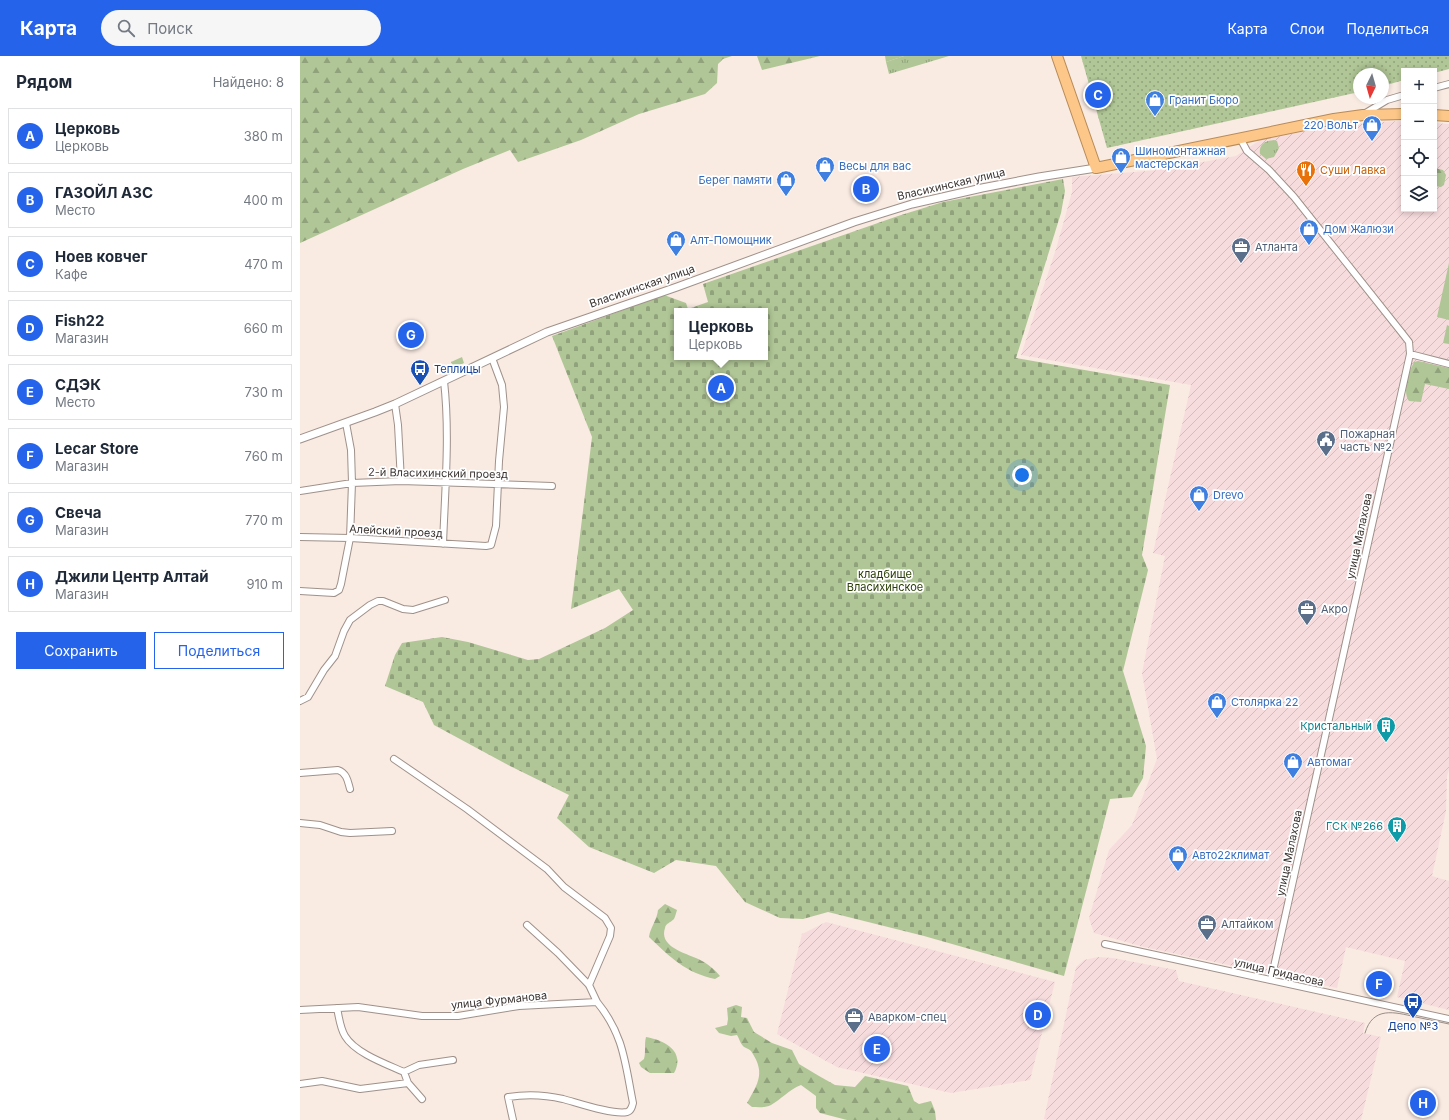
<!DOCTYPE html>
<html lang="ru">
<head>
<meta charset="utf-8">
<style>
	:root { --surface:#fff; --page:#f6f6f7; --text:#1f2937; --muted:#747a83; --line:#e0e1e3; --accent:#2563eb }
	body { margin:0; font-family:Inter,sans-serif; background:var(--page); color:var(--text) }
	.controls { position:absolute; right:12px; top:12px; display:grid; overflow:hidden; border-radius:0px; box-shadow:0 2px 6px #0003 }
	.controls button { width:36px; height:36px; display:grid; place-items:center; padding:0; border:0; border-bottom:1px solid var(--line); background:var(--surface); color:var(--text); font:20px sans-serif }
	.compass { position:absolute; left:1053px; top:12px; width:36px; height:36px; border-radius:50%; background:var(--surface); box-shadow:0 2px 6px #0003; rotate:185deg }
	.you { position:absolute; left:722px; top:419px; width:14px; height:14px; margin:-10px; border:3px solid #fff; border-radius:50%; background:#1a73e8; box-shadow:0 0 0 6px #1a73e833 }
	.badge { display:grid; place-items:center; width:26px; height:26px; border-radius:50%; background:var(--accent); color:#fff; font-size:13px; font-weight:700 }
	.pin { position:absolute; translate:-50% -50%; border:2px solid #fff; box-shadow:0 1px 4px #0006 }
	.popup { position:absolute; left:374px; top:252px; width:94px; height:52px; box-sizing:border-box; display:grid; place-content:center; border-radius:0px; background:var(--surface); filter:drop-shadow(0 1px 3px #0005); font-size:13px; white-space:nowrap; color:var(--muted) }
	.popup b { font-size:15px; color:var(--text) }
	.popup::after { content:''; position:absolute; left:50%; top:100%; margin-left:-8px; border:8px solid transparent; border-top-color:var(--surface) }
	.list { margin:0; padding:0; list-style:none }
	h2 { display:flex; justify-content:space-between; align-items:center; height:52px; margin:0; padding:0 16px; font-size:17px }
	h2 small { font-size:13px; font-weight:400; color:var(--muted) }
	.list li { display:grid; grid-template-columns:26px 1fr auto; gap:12px; align-items:center; box-sizing:border-box; height:56px; margin:0 8px 8px; padding:0 8px; border:1px solid var(--line); border-radius:0px }
	.list b { display:block; font-size:15px; white-space:nowrap }
	.list p { margin:0; font-size:13px; white-space:nowrap; color:var(--muted) }
	.list em { font-size:13px; font-style:normal; color:var(--muted) }
	.actions { display:flex; gap:8px; padding:12px 16px }
	.actions a { flex:1; padding:9px 0; border:1px solid var(--accent); border-radius:0px; text-align:center; font-size:14px; color:var(--accent) }
	.actions .main { background:var(--accent); color:#fff }
	.icon { flex:none; width:22px; height:22px; fill:none; stroke:currentColor; stroke-width:2; stroke-linecap:round; stroke-linejoin:round }
	.map { position:relative; flex:none; width:1149px; height:1064px; overflow:hidden }
	header { display:flex; align-items:center; gap:24px; box-sizing:border-box; height:56px; padding:0 20px; background:var(--accent); color:#fff }
	header strong { font-size:19px }
	nav { display:flex; gap:22px; margin-inline-start:auto; font-size:14px }
	.search { width:280px; height:36px; background:var(--page); display:flex; align-items:center; gap:10px; box-sizing:border-box; padding:0 14px; border-radius:22px; color:var(--muted); font-size:15px }
	main { display:flex }
	aside { flex:1; background:var(--surface) }
	.map>svg:first-child { display:block }
	.industrial { fill:url(#industrial-furrows) }
	.grass { fill:url(#grass-tufts) }
	.forest { fill:url(#forest-firs) }
	.cemetery { fill:url(#cemetery-stones); fill-rule:evenodd }
	.garden { fill:url(#garden-dots) }
	.pitch { fill:#b0c696 }
	.lines { fill:none; stroke-linecap:round; stroke-linejoin:round }
	.minor-casing { stroke:#9f918a; stroke-width:8 }
	.tertiary-casing { stroke:#9f918a; stroke-width:9 }
	.trunk-casing { stroke:#b88b57; stroke-width:12 }
	.minor { stroke:#fff; stroke-width:6 }
	.tertiary { stroke:#fff; stroke-width:7 }
	.trunk { stroke:#fcc788; stroke-width:10 }
	.tram { stroke:#998e89; stroke-width:1 }
	.labels { text-anchor:middle; dominant-baseline:central; stroke-width:3.5; stroke-linejoin:round; paint-order:stroke }
	.shop-label { font-size:11px; fill:#366cbe; stroke:#fff; text-anchor:start }
	.food-label { font-size:11px; fill:#c56008; stroke:#fff; text-anchor:start }
	.street-label { font-size:11px; fill:#3b3532; stroke:#fff }
	.service-label { font-size:11px; fill:#4e5e75; stroke:#fff; text-anchor:start }
	.transit-label { font-size:11px; fill:#164399; stroke:#fff; text-anchor:start }
	.park-label { font-size:11px; fill:#2a3e05; stroke:#fff }
	.culture-label { font-size:11px; fill:#0d838f; stroke:#fff; text-anchor:end }
</style>
</head>
<body>
<header>
<strong>Карта</strong>
<div class="search"><svg class="icon" aria-label="search" viewBox="0 0 24 24"><circle cx="10" cy="10" r="6"/><path d="M15 15l6 6"/></svg>Поиск</div>
<nav><a>Карта</a><a>Слои</a><a>Поделиться</a></nav>
</header>
<main>
<aside>
<h2>Рядом<small>Найдено: 8</small></h2>
<ul class="list">
<li><span class="badge">A</span><div><b>Церковь</b><p>Церковь</p></div><em>380 m</em></li>
<li><span class="badge">B</span><div><b>ГАЗОЙЛ АЗС</b><p>Место</p></div><em>400 m</em></li>
<li><span class="badge">C</span><div><b>Ноев ковчег</b><p>Кафе</p></div><em>470 m</em></li>
<li><span class="badge">D</span><div><b>Fish22</b><p>Магазин</p></div><em>660 m</em></li>
<li><span class="badge">E</span><div><b>СДЭК</b><p>Место</p></div><em>730 m</em></li>
<li><span class="badge">F</span><div><b>Lecar Store</b><p>Магазин</p></div><em>760 m</em></li>
<li><span class="badge">G</span><div><b>Свеча</b><p>Магазин</p></div><em>770 m</em></li>
<li><span class="badge">H</span><div><b>Джили Центр Алтай</b><p>Магазин</p></div><em>910 m</em></li>
</ul>
<div class="actions"><a class="main">Сохранить</a><a>Поделиться</a></div>
</aside>
<div class="map">
<svg width="1149" height="1064" viewBox="0 0 1149 1064">
	<defs>
		<pattern id="industrial-furrows" width="10" height="10" patternUnits="userSpaceOnUse"><rect width="10" height="10" fill="#f7dcde"/><path d="M-1 1l2-2M0 10L10 0M9 11l2-2" fill="none" stroke="#d5bdbf"/></pattern>
		<pattern id="grass-tufts" width="24" height="20" patternUnits="userSpaceOnUse"><rect width="24" height="20" fill="#b0c696"/><path d="M3 7l-1-3M5 7V3M7 7l1-3M15 17l-1-3M17 17v-4M19 17l1-3" fill="none" stroke="#90a27b"/></pattern>
		<pattern id="forest-firs" width="22" height="20" patternUnits="userSpaceOnUse"><rect width="22" height="20" fill="#b0c696"/><path d="M5 1l3.5 6h-7zM16 11l3.5 6h-7z" fill="#90a27b"/></pattern>
		<pattern id="cemetery-stones" width="16" height="16" patternUnits="userSpaceOnUse"><rect width="16" height="16" fill="#b0c696"/><path d="M2 7V4a2 2 0 0 1 4 0v3zM10 15v-3a2 2 0 0 1 4 0v3z" fill="#90a27b"/></pattern>
		<pattern id="garden-dots" width="8" height="8" patternUnits="userSpaceOnUse"><rect width="8" height="8" fill="#b0c696"/><path d="M2 2h.1M6 6h.1" fill="none" stroke="#90a27b" stroke-width="1.8" stroke-linecap="round"/></pattern>
	</defs>
	<rect width="100%" height="100%" fill="#f9eae2"/>
	<path class="industrial" d="M1098,65L1104,66V153H1134V67L1149,68V714L1147,720L1146,755L1132,820L1149,825V954L1097,941L1105,905L1046,891L1037,932L844,891L794,877L789,862L809,794L832,769L857,703L842,617L865,500L853,497L891,329L721,299L756,193L772,136V121L859,114L936,100L960,84L1043,68Z
		M526,866L755,926L730,1024L651,1037L537,1011L477,978L502,878Z
		M798,901L813,902L876,914L879,925L1065,967L1063,977L1081,981L1061,1064H749L744,1063L776,911L784,904Z"/>
	<path class="grass" d="M604,0H649L589,18L586,6Z
		M968,85L974,84L977,85L979,92L974,101L966,103L960,98C959,91 962,87 968,85Z
		M162,301L164,307L154,312L151,306Z"/>
	<path class="forest" d="M0,0H432L423,3L418,8L417,27L405,38L339,58L281,84L218,106L210,94L163,113L0,187Z
		M457,0H520L462,14Z
		M585,0H604L586,6Z
		M1134,112L1143,114L1146,119L1144,129L1141,131L1135,130L1134,126Z
		M1118,305L1149,312V333L1125,328L1121,346L1109,345C1102,337 1109,315 1114,306Z
		M365,848L377,854C376,857 375,861 374,863C370,867 366,867 365,872C358,893 391,898 404,906C410,910 415,914 420,920L415,923C386,917 370,901 349,881C350,872 357,864 358,854Z
		M436,949L442,951L441,961L447,962L454,976L472,987L492,994L499,1008L519,1020L535,1029L555,1031L565,1020L608,1030L614,1045L619,1048L631,1045L635,1055L636,1064H547L520,1057L516,1052V1040L501,1029C488,1034 482,1043 471,1049C465,1052 458,1051 452,1051L447,1047C458,1027 466,1017 451,995C448,992 445,992 443,990C440,987 439,982 437,979L431,980L419,977L415,972L427,969L428,963L427,952Z
		M346,981C364,984 386,995 374,1017H350L341,1011L339,1007L344,1003C346,996 344,988 346,981Z"/>
	<path class="cemetery" d="M763,123L765,135L761,157L716,302L870,329L842,499L848,514L823,615L846,690L843,722L832,741L810,743L764,920L624,880L528,856L503,863L480,862L445,846L416,810L376,804L354,817L289,791L257,762L269,739L210,710L134,669L123,646L85,630L95,599L102,587L142,581L168,586L228,604L239,603L305,572L333,554L319,533L271,553L292,381L252,280L364,239L386,247L388,253L408,246L403,228L598,160L643,146ZM377,255H465V301H377Z"/>
	<path class="garden" d="M781,0H1149V13L1134,17V15H1104V24L1083,30V18H1059V36L807,92Z"/>
	<path class="pitch" d="M1149,207V264L1137,261Z
		M1147,269L1149,270V288L1143,287Z"/>
	<g class="lines">
		<g class="minor-casing">
			<path id="minor" d="M1134,32L1149,28
				M1064,58L1087,44L1104,39
				M940,82L947,95L969,114L994,141L1102,277L1109,286L1110,298L971,924
				M1110,298L1149,308
				M95,348L98,369L101,425
				M0,435L52,427L101,425L252,430
				M0,481L50,482L186,490L191,489L196,470L199,405L204,351L202,329L192,302
				M143,488C145,434 150,378 144,325
				M0,535L34,537L39,534L41,528L50,482L52,427L51,394L46,367
				M0,645L8,641L24,614L35,600L44,575L50,564L70,549L78,545H83L103,553L113,554L145,544
				M94,703L167,753L247,813L264,831L305,862L311,872L310,880L289,929
				M0,717L38,714C47,717 48,726 50,733
				M0,767L20,769L41,776L50,777L92,775
				M805,888L1149,963
				M37,952C39,961 40,972 45,980C55,997 86,1008 104,1016L108,1027
				M0,954L58,951L122,960H158L219,950L297,946L289,929L258,897L227,869
				M104,1016L119,1009L153,1004
				M0,1028L22,1025L60,1033L108,1027L122,1043
				M213,1064L208,1041C226,1038 246,1039 263,1043C278,1047 312,1059 327,1056C331,1055 332,1051 333,1047C325,1007 324,979 297,946"/>
		</g>
		<g class="tertiary-casing">
			<path id="tertiary" d="M0,383L75,356L95,348L247,276L377,231L554,166L612,148L682,132L739,121L796,112"/>
		</g>
		<g class="trunk-casing">
			<path id="trunk" d="M757,0L796,112L1034,63L1063,59L1104,58
				M1134,59L1149,60"/>
		</g>
		<use href="#minor" class="minor"/>
		<use href="#tertiary" class="tertiary"/>
		<use href="#trunk" class="trunk"/>
		<path class="tram" d="M1065,977C1073,950 1094,956 1116,961C1127,963 1138,966 1149,968"/>
	</g>
	<defs>
		<g id="shop-pin" transform="scale(1)"><path d="M0 17L-7.5 6A9.5 9.5 0 1 1 7.5 6Z" fill="#3f7fe0" stroke="#fff"/><path d="M-5-2.5h2.3a2.7 3.5 0 0 1 5.4 0H5L5.5 6h-11ZM-1.5-2.5h3a1.5 2.3 0 0 0-3 0Z" fill="#fff"/></g>
		<g id="restaurant-pin" transform="scale(1)"><path d="M0 17L-7.5 6A9.5 9.5 0 1 1 7.5 6Z" fill="#e8710a" stroke="#fff"/><path d="M-5-6h1v4h1v-4h1v4h1v-4h1v5L-1.5 .5V6h-2V.5L-5-1ZM5-6V6H3V1.5H1.5Q1.5-4 5-6Z" fill="#fff"/></g>
		<g id="office-pin" transform="scale(1)"><path d="M0 17L-7.5 6A9.5 9.5 0 1 1 7.5 6Z" fill="#5c6f8a" stroke="#fff"/><path d="M-6-3h4V-5.5h4V-3h4V5H-6ZM-1-4.5V-3h2v-1.5ZM-6 0V1H6V0Z" fill="#fff"/></g>
		<g id="bus-pin" transform="scale(1)"><path d="M0 17L-7.5 6A9.5 9.5 0 1 1 7.5 6Z" fill="#1a4fb4" stroke="#fff"/><path d="M-5-6H5V4H4V6H2V4H-2V6H-4V4H-5ZM-3.5-4V0h7V-4ZM-3.5 1.2v1.5H-2V1.2ZM2 1.2v1.5H3.5V1.2Z" fill="#fff"/></g>
		<g id="civic-pin" transform="scale(1)"><path d="M0 17L-7.5 6A9.5 9.5 0 1 1 7.5 6Z" fill="#5c6f8a" stroke="#fff"/><path d="M-.6-6.5H3V-4.5H.6V-3L4-1V1h2V6H-6V1h2V-1L-.6-3ZM-1.2 2.5V6h2.4V2.5Z" fill="#fff"/></g>
		<g id="building-pin" transform="scale(1)"><path d="M0 17L-7.5 6A9.5 9.5 0 1 1 7.5 6Z" fill="#0f9aa8" stroke="#fff"/><path d="M-4-6H4V6H1V3H-1V6H-4ZM-2.5-4.3h1.7v1.8h-1.7ZM.8-4.3h1.7v1.8H.8ZM-2.5-1h1.7V.8h-1.7ZM.8-1h1.7V.8H.8Z" fill="#fff"/></g>
	</defs>
	<g fill-rule="evenodd">
		<use href="#shop-pin" x="855" y="44"/>
		<use href="#shop-pin" x="1072" y="69"/>
		<use href="#shop-pin" x="821" y="101"/>
		<use href="#shop-pin" x="525" y="110"/>
		<use href="#restaurant-pin" x="1006" y="114"/>
		<use href="#shop-pin" x="486" y="124"/>
		<use href="#shop-pin" x="1009" y="173"/>
		<use href="#shop-pin" x="376" y="184"/>
		<use href="#office-pin" x="941" y="191"/>
		<use href="#bus-pin" x="120" y="313"/>
		<use href="#civic-pin" x="1026" y="384"/>
		<use href="#shop-pin" x="899" y="439"/>
		<use href="#office-pin" x="1007" y="553"/>
		<use href="#shop-pin" x="917" y="646"/>
		<use href="#building-pin" x="1086" y="670"/>
		<use href="#shop-pin" x="993" y="706"/>
		<use href="#building-pin" x="1097" y="770"/>
		<use href="#shop-pin" x="878" y="799"/>
		<use href="#office-pin" x="907" y="868"/>
		<use href="#bus-pin" x="1113" y="946"/>
		<use href="#office-pin" x="554" y="961"/>
	</g>
	<g class="labels">
		<g class="shop-label">
			<text x="869" y="44">Гранит Бюро</text>
			<text x="1058" y="69" text-anchor="end">220 Вольт</text>
			<text x="835" y="95">Шиномонтажная<tspan x="835" dy="13">мастерская</tspan></text>
			<text x="539" y="110">Весы для вас</text>
			<text x="472" y="124" text-anchor="end">Берег памяти</text>
			<text x="1023" y="173">Дом Жалюзи</text>
			<text x="390" y="184">Алт-Помощник</text>
			<text x="913" y="439">Drevo</text>
			<text x="931" y="646">Столярка 22</text>
			<text x="1007" y="706">Автомаг</text>
			<text x="892" y="799">Авто22климат</text>
		</g>
		<g class="food-label">
			<text x="1020" y="114">Суши Лавка</text>
		</g>
		<g class="street-label">
			<text transform="translate(651 128) rotate(-13)">Власихинская улица</text>
			<text transform="translate(342 230) rotate(-19)">Власихинская улица</text>
			<text transform="translate(138 417) rotate(1)">2-й Власихинский проезд</text>
			<text transform="translate(96 475) rotate(3)">Алейский проезд</text>
			<text transform="translate(1059 480) rotate(-78)">улица Малахова</text>
			<text transform="translate(989 797) rotate(-78)">улица Малахова</text>
			<text transform="translate(979 916) rotate(13)">улица Гридасова</text>
			<text transform="translate(199 944) rotate(-6)">улица Фурманова</text>
		</g>
		<g class="service-label">
			<text x="955" y="191">Атланта</text>
			<text x="1040" y="378">Пожарная<tspan x="1040" dy="13">часть №2</tspan></text>
			<text x="1021" y="553">Акро</text>
			<text x="921" y="868">Алтайком</text>
			<text x="568" y="961">Аварком-спец</text>
		</g>
		<g class="transit-label">
			<text x="134" y="313">Теплицы</text>
			<text x="1113" y="970" text-anchor="middle">Депо №3</text>
		</g>
		<g class="park-label">
			<text x="585" y="518">кладбище<tspan x="585" dy="13">Власихинское</tspan></text>
		</g>
		<g class="culture-label">
			<text x="1072" y="670">Кристальный</text>
			<text x="1083" y="770">ГСК №266</text>
		</g>
	</g>
</svg>
<div class="controls">
<button>+</button>
<button>−</button>
<button><svg class="icon" aria-label="locate" viewBox="0 0 24 24"><circle cx="12" cy="12" r="6"/><path d="M12 2v4M12 18v4M2 12h4M18 12h4"/></svg></button>
<button><svg class="icon" aria-label="layers" viewBox="0 0 24 24"><path d="M12 4l9 5-9 5-9-5zM3 14l9 5 9-5"/></svg></button>
</div>
<svg class="compass" viewBox="-18 -18 36 36"><path d="M0-13l5 13h-10z" fill="#e53935"/><path d="M0 13l5-13h-10z" fill="#747a83"/></svg>
<div class="you"></div>
<div class="pin badge" style="left:421px;top:332px">A</div>
<div class="popup"><b>Церковь</b>Церковь</div>
<div class="pin badge" style="left:566px;top:133px">B</div>
<div class="pin badge" style="left:798px;top:39px">C</div>
<div class="pin badge" style="left:738px;top:959px">D</div>
<div class="pin badge" style="left:577px;top:993px">E</div>
<div class="pin badge" style="left:1079px;top:928px">F</div>
<div class="pin badge" style="left:111px;top:279px">G</div>
<div class="pin badge" style="left:1123px;top:1047px">H</div>
</div>
</main>
</body>
</html>
